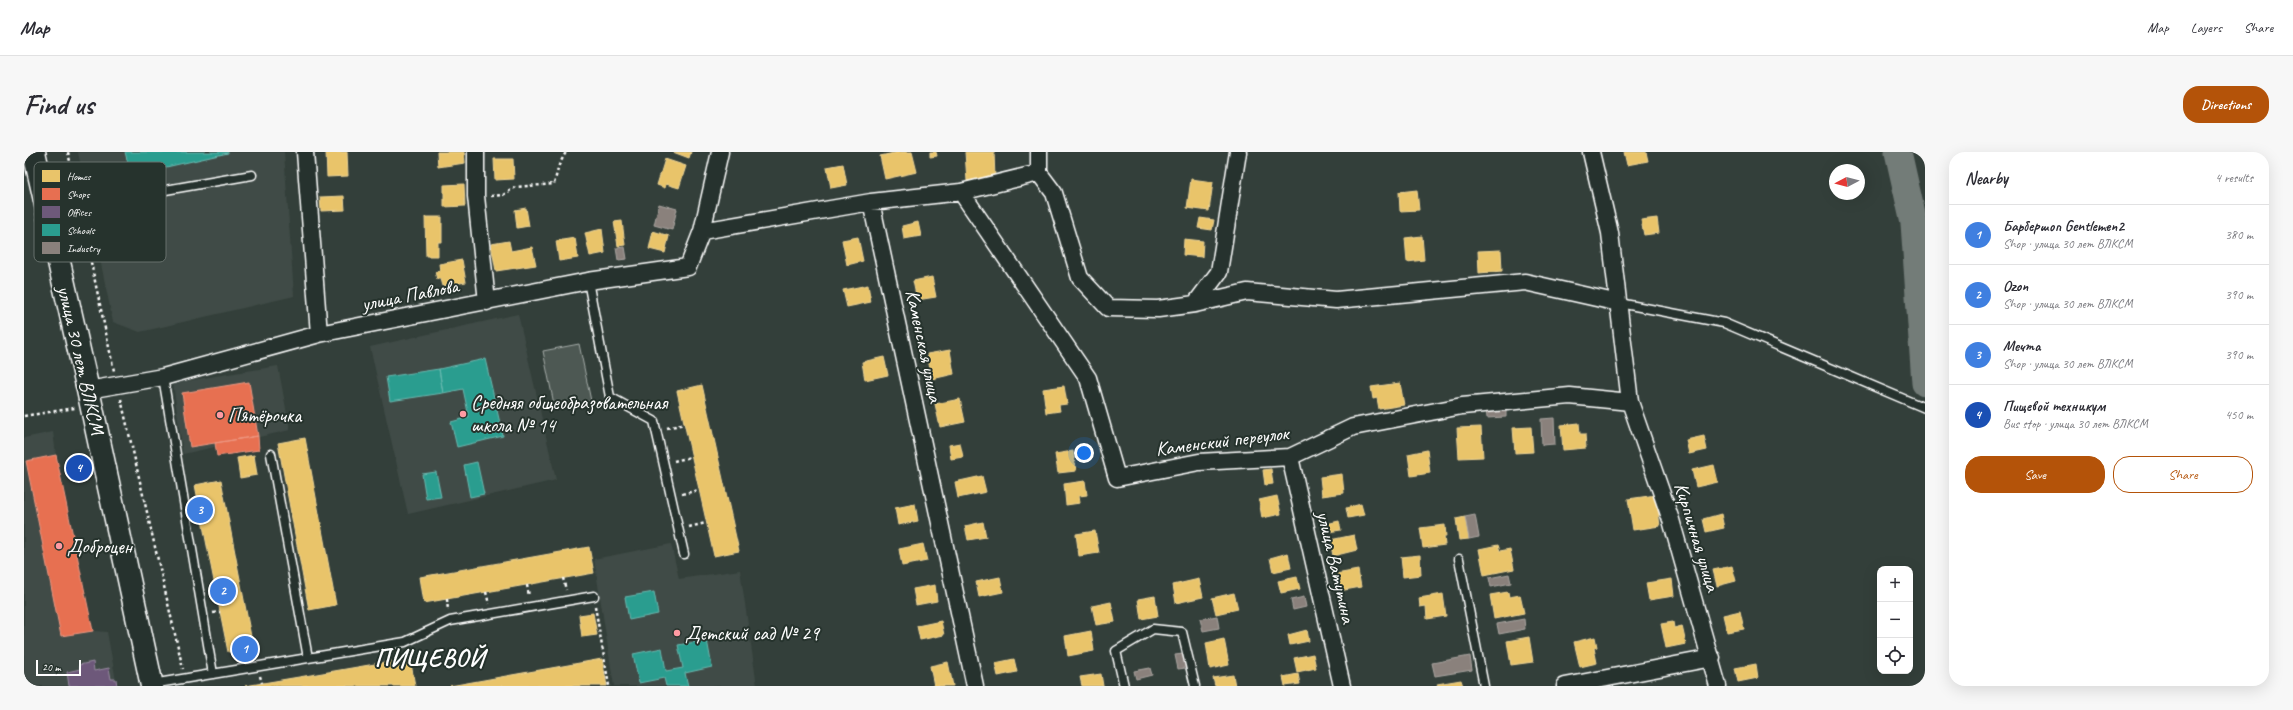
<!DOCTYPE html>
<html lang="en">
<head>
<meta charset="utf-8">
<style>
	:root { --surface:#fff; --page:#f7f7f7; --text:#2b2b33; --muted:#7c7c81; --line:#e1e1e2; --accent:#b45309 }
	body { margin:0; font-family:Caveat,sans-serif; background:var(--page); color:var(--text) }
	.controls { position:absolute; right:12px; bottom:12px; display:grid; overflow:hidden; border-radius:8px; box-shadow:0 4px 16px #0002 }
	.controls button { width:36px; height:36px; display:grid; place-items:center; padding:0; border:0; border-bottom:1px solid var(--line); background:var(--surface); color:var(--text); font:20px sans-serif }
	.compass { position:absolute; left:1805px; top:12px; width:36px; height:36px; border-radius:50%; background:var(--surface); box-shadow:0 4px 16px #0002; rotate:263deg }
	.scale { position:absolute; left:12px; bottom:10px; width:45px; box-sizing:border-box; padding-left:4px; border:2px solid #fff; border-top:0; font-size:11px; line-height:14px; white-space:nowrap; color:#fff; -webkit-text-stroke:3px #26332d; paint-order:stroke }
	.you { position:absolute; left:1060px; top:301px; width:14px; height:14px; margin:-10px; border:3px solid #fff; border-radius:50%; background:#1a73e8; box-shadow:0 0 0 6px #1a73e833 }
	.badge { display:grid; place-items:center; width:26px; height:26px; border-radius:50%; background:var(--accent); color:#fff; font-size:13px; font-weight:700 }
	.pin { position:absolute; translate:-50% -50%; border:2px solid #fff; box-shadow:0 1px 4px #0006 }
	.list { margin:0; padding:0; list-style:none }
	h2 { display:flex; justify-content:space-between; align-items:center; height:52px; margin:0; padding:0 16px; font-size:17px }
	h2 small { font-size:13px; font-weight:400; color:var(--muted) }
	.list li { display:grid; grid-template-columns:26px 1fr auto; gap:12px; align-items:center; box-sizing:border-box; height:60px; padding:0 16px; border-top:1px solid var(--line) }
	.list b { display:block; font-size:15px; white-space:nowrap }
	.list p { margin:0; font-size:13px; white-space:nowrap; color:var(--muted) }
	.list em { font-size:13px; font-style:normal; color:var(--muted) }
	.actions { display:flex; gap:8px; padding:12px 16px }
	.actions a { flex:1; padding:9px 0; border:1px solid var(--accent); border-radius:16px; text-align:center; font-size:14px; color:var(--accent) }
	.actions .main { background:var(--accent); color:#fff }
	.icon { flex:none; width:22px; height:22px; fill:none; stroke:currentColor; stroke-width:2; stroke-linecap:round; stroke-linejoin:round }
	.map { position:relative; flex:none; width:1901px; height:534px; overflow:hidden; border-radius:16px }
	header { display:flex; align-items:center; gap:24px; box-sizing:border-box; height:56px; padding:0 20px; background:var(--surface); border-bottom:1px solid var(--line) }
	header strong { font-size:19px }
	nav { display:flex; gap:22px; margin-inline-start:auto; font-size:14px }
	.intro { display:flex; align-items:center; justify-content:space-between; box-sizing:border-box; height:96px; padding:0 24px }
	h1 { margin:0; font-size:28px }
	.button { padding:10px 18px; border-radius:16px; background:var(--accent); color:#fff; font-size:14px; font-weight:700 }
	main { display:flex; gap:24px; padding:0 24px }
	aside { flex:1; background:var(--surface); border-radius:16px; box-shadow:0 4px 16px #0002 }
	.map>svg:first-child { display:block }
	.built { fill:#404c47 }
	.green { fill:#4d5853; stroke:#a6aca9 }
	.homes { fill:#e9c46a; stroke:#f0d697 }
	.shops { fill:#e76f51; stroke:#ee9a85 }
	.offices { fill:#6d597a; stroke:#998ba2 }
	.schools { fill:#2a9d8f; stroke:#6abab1 }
	.industry { fill:#8a817c; stroke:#ada7a3 }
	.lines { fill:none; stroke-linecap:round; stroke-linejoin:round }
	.river { stroke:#737b78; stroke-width:27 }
	.lane-casing { stroke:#fff; stroke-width:11 }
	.street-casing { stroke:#fff; stroke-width:19 }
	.secondary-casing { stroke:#fff; stroke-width:25 }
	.path { stroke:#fff; stroke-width:2.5; stroke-dasharray:3 3; stroke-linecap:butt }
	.lane { stroke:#26332d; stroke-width:8 }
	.street { stroke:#26332d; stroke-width:16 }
	.secondary { stroke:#26332d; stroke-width:22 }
	.poi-dot { fill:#ff9aa2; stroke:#26332d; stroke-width:1.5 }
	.labels { text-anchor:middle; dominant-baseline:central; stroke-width:4; stroke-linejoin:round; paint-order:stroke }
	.street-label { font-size:20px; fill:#fff; stroke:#26332d }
	.poi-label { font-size:20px; fill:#fff; stroke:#26332d; text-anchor:start }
	.district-label { font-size:24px; font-weight:bold; letter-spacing:1px; fill:#fff; stroke:#26332d }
	.key { fill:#26332d; stroke:#67706c; stroke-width:1 }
	.key-label { font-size:11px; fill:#fff }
</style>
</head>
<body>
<header>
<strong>Map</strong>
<nav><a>Map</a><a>Layers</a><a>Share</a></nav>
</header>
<div class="intro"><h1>Find us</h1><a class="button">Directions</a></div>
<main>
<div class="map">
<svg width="1901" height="534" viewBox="0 0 1901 534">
	<rect width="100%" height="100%" fill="#333f3a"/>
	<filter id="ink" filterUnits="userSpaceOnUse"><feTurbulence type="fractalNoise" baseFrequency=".025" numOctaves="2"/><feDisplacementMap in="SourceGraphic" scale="8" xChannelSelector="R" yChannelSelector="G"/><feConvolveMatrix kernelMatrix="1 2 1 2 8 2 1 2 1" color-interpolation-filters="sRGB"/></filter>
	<g filter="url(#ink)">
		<path class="built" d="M54,0H260L270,144L116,180L89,170Z
			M494,162L532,328L384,362L346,195Z
			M254,214L266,278L159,302L149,231Z
			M29,280L32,303L2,309L37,484L69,479L83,480L93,534H0V286Z
			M647,392L655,427L716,418L733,534H590L570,407Z"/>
		<path class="green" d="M555,192L567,249L531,257L519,199Z"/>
		<path class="homes" d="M302,0H323L324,24L303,25Z
			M413,0H440L441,11L414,15Z
			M649,0H667L665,6Z
			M875,0H888L893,20L861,27L856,4Z
			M906,0H912L913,4L906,5Z
			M941,0H970L971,27L943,29Z
			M1600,0H1622L1624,9L1603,13Z
			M470,7H489L490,27L471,28Z
			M641,7L662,14L655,36L642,32L641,36L633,33Z
			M819,12L823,33L807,36L803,15Z
			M1167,27L1189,30L1185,59L1163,56Z
			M440,32L441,54L420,55V33Z
			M1393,38L1395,58L1376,59L1375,40Z
			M320,44L321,58L297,59L296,45Z
			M502,56L505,74L493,76L491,58Z
			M401,65H418V90H414V104H402Z
			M1176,66L1190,68L1188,78L1174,76Z
			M1633,66L1635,81L1620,83L1617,68Z
			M598,69L601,93L594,94L590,70Z
			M894,70L897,84L880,87L878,74Z
			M578,77L581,101L566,104L561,81Z
			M629,79L645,84L641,101L625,97Z
			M1398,84L1400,108L1383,110L1381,86Z
			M834,85L839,109L823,113L818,88Z
			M551,86L554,106L535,109L532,89Z
			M1160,87L1179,89L1178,105L1159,103Z
			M485,89L487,99L508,95L512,113L472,119L467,92Z
			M1477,98L1478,119L1455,121L1454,99Z
			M438,108L442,130L418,134L416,127H413L411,120L416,119L415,112Z
			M908,125L912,145L893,148L889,129Z
			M844,133L847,150L823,155L819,138Z
			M926,198L930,222L908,227L903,202Z
			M860,205L864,223L841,228L838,210Z
			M1376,231L1380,253L1355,257L1353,246L1349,247L1347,235Z
			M678,233L715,399L690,404L653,239Z
			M1040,234L1043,252L1035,253L1036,259L1022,261L1019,237Z
			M936,247L941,270L916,275L911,252Z
			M1555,271L1556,282H1561L1562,296L1539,298L1537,273Z
			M1457,275L1459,305L1435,306L1433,276Z
			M1507,275L1509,300L1491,301L1489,276Z
			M1680,284L1683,298L1665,302L1662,288Z
			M281,286L312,453L285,458L254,291Z
			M936,291L939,305L927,307L925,293Z
			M1403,298L1406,321L1387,324L1384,302Z
			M1049,299L1052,319L1034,321L1031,302Z
			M230,303L233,323L216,326L213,306Z
			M1690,313L1694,330L1672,335L1668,318Z
			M1247,317L1249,332L1241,333L1239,318Z
			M1318,322L1320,341L1298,344L1296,325Z
			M958,324L962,340L934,346L931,330Z
			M197,328L229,495L204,500L171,333Z
			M1061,329L1063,343L1055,344L1056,351L1042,353L1040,332Z
			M1632,343L1636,374L1609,378L1604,347Z
			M1253,344L1257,362L1238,366L1235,348Z
			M891,352L894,369L874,373L871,356Z
			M1337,352L1340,363L1324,366L1322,356Z
			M1697,362L1700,376L1682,380L1679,367Z
			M1441,365L1445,387L1435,388L1432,367Z
			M1315,369L1317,378L1304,380L1302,372Z
			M959,370L962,385L944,388L941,374Z
			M1421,373L1422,385H1420L1421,393L1399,396L1396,376Z
			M1071,379L1075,401L1055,404L1052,382Z
			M1330,383L1333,398L1309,404L1306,388Z
			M899,392L903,409L878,414L875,397Z
			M1474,393L1476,399L1486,397L1490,417L1460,423L1455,397Z
			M565,395L570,421L400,451L396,425Z
			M1264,401L1267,416L1249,420L1246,406Z
			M1396,403L1397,423L1379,425L1377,405Z
			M1708,414L1712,429L1693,434L1689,418Z
			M1334,418L1337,435L1315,439L1312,422Z
			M976,425L979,440L955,445L952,430Z
			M1273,425L1276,437L1257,441L1254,429Z
			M1175,427L1179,445L1152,451L1149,433Z
			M1648,427L1650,444L1625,448L1622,431Z
			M911,433L913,449L892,453L889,437Z
			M1484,440L1485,445L1496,443L1500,461L1470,467L1466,443Z
			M1210,441L1214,457L1192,462L1188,446Z
			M1419,442L1422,464L1403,467L1402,454L1396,455L1395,446Z
			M1131,444L1134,464L1117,467L1114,447Z
			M1087,450L1091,470L1072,473L1068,454Z
			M1716,459L1720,477L1703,480L1699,463Z
			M569,461L573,483L558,485L555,463Z
			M917,469L920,483L896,488L893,474Z
			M1649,470L1650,476L1658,474L1662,492L1642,496L1637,472Z
			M1283,478L1285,489L1266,493L1264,483Z
			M1067,479L1070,499L1044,504L1041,484Z
			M1505,485L1509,510L1487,513L1483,489Z
			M1571,485L1573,495L1570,496L1573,511L1556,515L1550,490Z
			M1200,487L1205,513L1186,517L1182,491Z
			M1289,502L1292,516L1273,520L1270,506Z
			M386,506L391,534H221L281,524Z
			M578,507L583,534H426Z
			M990,507L993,520L974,524L971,511Z
			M924,510L929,534H910L906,514Z
			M1732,512L1734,526L1714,530L1711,516Z
			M1077,522L1079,534H1058L1056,525Z
			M1274,522L1276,532L1261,534L1259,525Z
			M1209,523L1211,534H1191L1189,526Z
			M1437,528L1439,534H1414L1413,532Z"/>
		<path class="shops" d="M225,230L234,284L166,295L158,241Z
			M234,284L235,298L193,304L191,291Z
			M32,303L69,479L37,484L2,309Z"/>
		<path class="offices" d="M69,510L70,519L85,516L87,527H92L93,534H45L43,520L56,517L55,513Z"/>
		<path class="schools" d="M101,0H204V1L107,23Z
			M461,207L479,284L433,295L427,270L445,265L439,237L419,241L415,217Z
			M415,217L419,241L366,249L362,225Z
			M453,310L460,342L446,345L440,313Z
			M412,320L417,345L402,347L398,322Z
			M630,440L634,462L605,468L601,445Z
			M683,488L688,515L661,521L664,534H642L640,526L615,531L609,502L638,496L642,519L659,516L654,493Z"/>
		<path class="industry" d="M635,52L653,57L648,78L630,73Z
			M601,95L603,107L594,108L592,96Z
			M1482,257V265L1463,266L1462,258Z
			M1530,266L1531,292L1518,293L1517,267Z
			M1451,363L1455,385L1445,387L1441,365Z
			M1485,422L1487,431L1467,435L1465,426Z
			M1280,445L1282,455L1269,458L1267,448Z
			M1193,464L1195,476L1179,479L1176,467Z
			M1500,467L1501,477L1475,482L1473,472Z
			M1159,502L1162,516L1154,517L1151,503Z
			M1446,504L1448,518L1411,524L1408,511Z
			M1126,516L1128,523L1112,527L1110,519Z"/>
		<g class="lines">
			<path class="river" d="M1874,0L1890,71L1901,231"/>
			<g class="lane-casing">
				<path id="lane" d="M25,61L55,53L228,23
					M564,129L586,245L630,269L660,402
					M1595,151L1700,171L1901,256
					M139,225L189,522
					M1435,407L1460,534
					M284,506L381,490L426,469L570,444
					M128,532L284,506L247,302
					M1100,534L1092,499L1129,477L1158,480L1171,534"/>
			</g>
			<g class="street-casing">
				<path id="street" d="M281,0L295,182
					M452,0V44L463,150
					M1567,0L1586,81L1606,250L1647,368L1694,534
					M1015,21L1030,41L1056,126L1084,156L1134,157L1171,152L1195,120L1214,0
					M937,40L1064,226L1093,326L1175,310L1266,305L1329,275L1438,254L1546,244L1606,250
					M678,79L847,50
					M1171,152L1223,140L1312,148L1501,130L1595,151
					M64,238L139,225L295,182L564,129L664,115L678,79L696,0
					M1266,305L1318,534
					M951,534L847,50L937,40L1015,21V0
					M1541,534L1688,506"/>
			</g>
			<g class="secondary-casing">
				<path id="secondary" d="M10,0L64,238L128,534"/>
			</g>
			<path class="path" d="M44,0L53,43
				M467,44L479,43L492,35L530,32L535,13L542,0
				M57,63L90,219
				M97,247L159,517
				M0,264L51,256
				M643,276L660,272
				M650,309L667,305
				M658,342L675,338
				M665,375L682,371
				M539,426L542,438
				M503,433L505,444
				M462,440L465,452
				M423,447L424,459
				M571,454L585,534
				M189,461L196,460
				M236,524L238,531"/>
			<use href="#lane" class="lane"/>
			<use href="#street" class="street"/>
			<use href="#secondary" class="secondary"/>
		</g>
	</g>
	<g class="poi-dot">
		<circle cx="439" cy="262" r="4"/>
		<circle cx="196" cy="263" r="4"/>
		<circle cx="35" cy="394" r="4"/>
		<circle cx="653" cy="481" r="4"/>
	</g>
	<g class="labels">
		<g class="street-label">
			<text transform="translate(386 143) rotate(-11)">улица Павлова</text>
			<text transform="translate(900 194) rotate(78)">Каменская улица</text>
			<text transform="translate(57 208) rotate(77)">улица 30 лет ВЛКСМ</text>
			<text transform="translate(1198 289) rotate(-7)">Каменский переулок</text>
			<text transform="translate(1673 385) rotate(73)">Кирпичная улица</text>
			<text transform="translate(1312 415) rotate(77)">улица Ватутина</text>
		</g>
		<g class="poi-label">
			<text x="447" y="250">Средняя общеобразовательная<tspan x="447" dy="23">школа № 14</tspan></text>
			<text x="204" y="263">Пятёрочка</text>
			<text x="43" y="394">Доброцен</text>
			<text x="661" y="481">Детский сад № 29</text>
		</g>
		<g class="district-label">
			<text x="406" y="506">ПИЩЕВОЙ</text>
		</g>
	</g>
	<rect x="10" y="10" width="132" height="100" rx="6" class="key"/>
	<rect x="18" y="18" width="18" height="12" fill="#e9c46a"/>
	<rect x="18" y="36" width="18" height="12" fill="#e76f51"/>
	<rect x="18" y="54" width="18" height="12" fill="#6d597a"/>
	<rect x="18" y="72" width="18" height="12" fill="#2a9d8f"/>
	<rect x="18" y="90" width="18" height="12" fill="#8a817c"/>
	<g class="key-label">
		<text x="43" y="28">Homes</text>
		<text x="43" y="46">Shops</text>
		<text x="43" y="64">Offices</text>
		<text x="43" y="82">Schools</text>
		<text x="43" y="100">Industry</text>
	</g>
</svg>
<div class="controls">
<button>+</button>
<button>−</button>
<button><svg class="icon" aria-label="locate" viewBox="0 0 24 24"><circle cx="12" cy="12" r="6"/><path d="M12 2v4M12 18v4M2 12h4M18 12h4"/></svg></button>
</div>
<svg class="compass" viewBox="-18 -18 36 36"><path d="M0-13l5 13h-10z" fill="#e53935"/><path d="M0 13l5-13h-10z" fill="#7c7c81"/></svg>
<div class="scale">20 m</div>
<div class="you"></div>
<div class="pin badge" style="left:221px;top:497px;background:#3f7fe0">1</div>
<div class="pin badge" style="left:199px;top:439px;background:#3f7fe0">2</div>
<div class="pin badge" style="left:176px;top:358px;background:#3f7fe0">3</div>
<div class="pin badge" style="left:55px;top:316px;background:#1a4fb4">4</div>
</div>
<aside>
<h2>Nearby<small>4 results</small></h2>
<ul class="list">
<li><span class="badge" style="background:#3f7fe0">1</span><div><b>Барбершоп Gentlemen2</b><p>Shop · улица 30 лет ВЛКСМ</p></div><em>380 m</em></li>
<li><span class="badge" style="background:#3f7fe0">2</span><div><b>Ozon</b><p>Shop · улица 30 лет ВЛКСМ</p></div><em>390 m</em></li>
<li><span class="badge" style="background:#3f7fe0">3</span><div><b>Мечта</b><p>Shop · улица 30 лет ВЛКСМ</p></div><em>390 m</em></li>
<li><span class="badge" style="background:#1a4fb4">4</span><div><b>Пищевой техникум</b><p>Bus stop · улица 30 лет ВЛКСМ</p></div><em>450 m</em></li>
</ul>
<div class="actions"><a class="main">Save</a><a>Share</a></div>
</aside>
</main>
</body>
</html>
